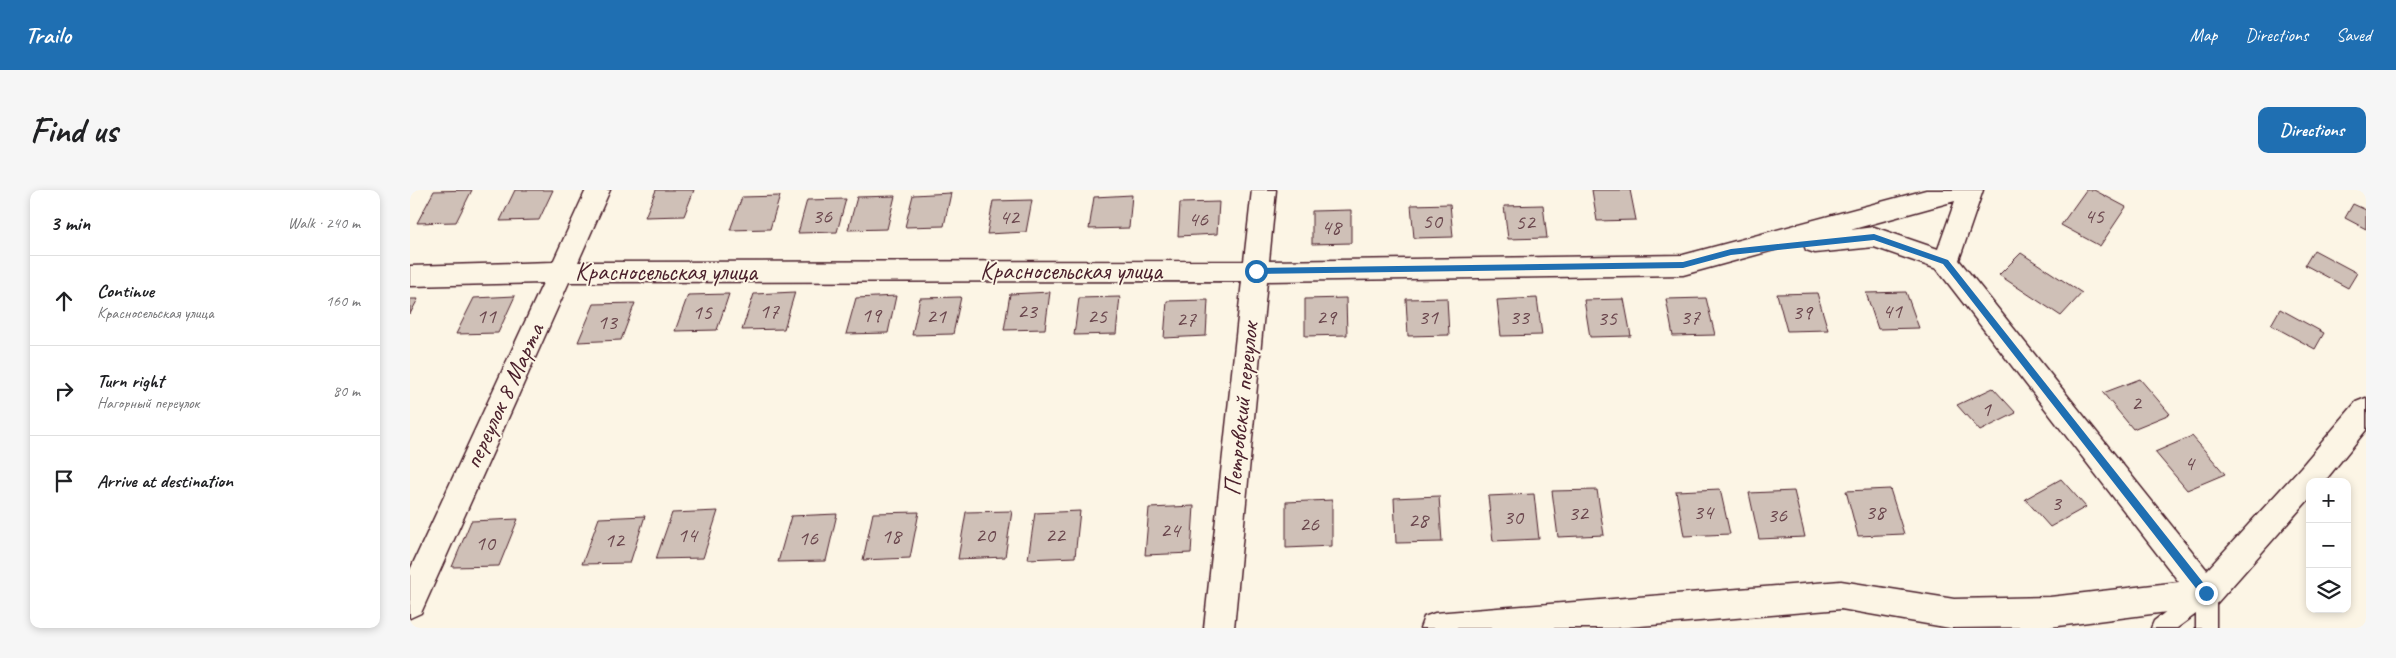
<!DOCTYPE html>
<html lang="en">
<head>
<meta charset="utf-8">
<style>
	:root { --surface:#fff; --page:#f6f6f6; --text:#202124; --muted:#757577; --line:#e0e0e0; --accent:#1f6fb2 }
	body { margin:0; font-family:Caveat,sans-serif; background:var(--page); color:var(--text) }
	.controls { position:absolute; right:15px; bottom:15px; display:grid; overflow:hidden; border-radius:10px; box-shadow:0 2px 8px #0003 }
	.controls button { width:45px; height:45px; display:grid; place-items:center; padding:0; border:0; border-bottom:1px solid var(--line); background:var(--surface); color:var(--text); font:25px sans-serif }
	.stop { position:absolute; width:15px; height:15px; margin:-11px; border:4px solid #1f6fb2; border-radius:50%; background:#fff }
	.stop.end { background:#1f6fb2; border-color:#fff; box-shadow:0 1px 5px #0008 }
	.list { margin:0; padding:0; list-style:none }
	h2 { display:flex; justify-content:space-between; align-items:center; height:65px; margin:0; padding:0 20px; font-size:21px }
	h2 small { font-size:16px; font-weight:400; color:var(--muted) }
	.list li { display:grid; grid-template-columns:32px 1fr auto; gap:15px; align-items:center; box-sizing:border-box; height:90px; padding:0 20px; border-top:1px solid var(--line) }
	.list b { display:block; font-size:19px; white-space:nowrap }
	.list p { margin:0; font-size:16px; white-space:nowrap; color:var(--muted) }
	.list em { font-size:16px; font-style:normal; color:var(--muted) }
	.icon { flex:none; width:28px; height:28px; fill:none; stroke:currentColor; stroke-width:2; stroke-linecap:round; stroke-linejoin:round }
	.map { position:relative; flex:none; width:1956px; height:438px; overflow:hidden; border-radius:10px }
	header { display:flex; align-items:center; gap:30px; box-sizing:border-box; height:70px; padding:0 25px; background:var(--accent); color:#fff }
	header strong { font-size:24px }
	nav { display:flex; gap:28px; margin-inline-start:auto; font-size:18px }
	.intro { display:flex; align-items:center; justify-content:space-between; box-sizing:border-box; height:120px; padding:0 30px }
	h1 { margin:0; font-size:35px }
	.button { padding:12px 22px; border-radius:10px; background:var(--accent); color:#fff; font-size:18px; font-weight:700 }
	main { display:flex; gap:30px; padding:0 30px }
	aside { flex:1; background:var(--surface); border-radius:10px; box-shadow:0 2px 8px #0003 }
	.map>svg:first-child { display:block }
	.building { fill:#cfc0b7; stroke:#4a1f2b }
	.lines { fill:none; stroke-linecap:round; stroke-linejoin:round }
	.lane-casing { stroke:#4a1f2b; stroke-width:3 }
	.street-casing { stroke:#4a1f2b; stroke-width:3 }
	.lane { fill:#fcf5e5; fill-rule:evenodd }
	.street { fill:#fcf5e5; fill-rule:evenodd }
	.route { fill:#1f6fb2 }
	.labels { text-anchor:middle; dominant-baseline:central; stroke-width:4; stroke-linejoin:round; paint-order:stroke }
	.number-label { font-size:22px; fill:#6b474e }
	.street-label { font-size:25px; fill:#4a1f2b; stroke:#fcf5e5 }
</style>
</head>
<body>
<header>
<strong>Trailo</strong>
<nav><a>Map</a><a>Directions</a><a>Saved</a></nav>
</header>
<div class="intro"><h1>Find us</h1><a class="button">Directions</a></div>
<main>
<aside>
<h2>3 min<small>Walk · 240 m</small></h2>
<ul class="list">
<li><svg class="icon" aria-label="ahead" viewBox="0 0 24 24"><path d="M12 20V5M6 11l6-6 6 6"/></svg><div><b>Continue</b><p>Красносельская улица</p></div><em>160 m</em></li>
<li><svg class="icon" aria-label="right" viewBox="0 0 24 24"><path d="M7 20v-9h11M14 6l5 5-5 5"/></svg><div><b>Turn right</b><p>Нагорный переулок</p></div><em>80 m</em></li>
<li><svg class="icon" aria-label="arrive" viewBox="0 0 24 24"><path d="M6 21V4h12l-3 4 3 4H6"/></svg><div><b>Arrive at destination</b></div></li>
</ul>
</aside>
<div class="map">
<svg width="1956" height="438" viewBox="0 0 1956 438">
	<rect width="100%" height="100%" fill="#fcf5e5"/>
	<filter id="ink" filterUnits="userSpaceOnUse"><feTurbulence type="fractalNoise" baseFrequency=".02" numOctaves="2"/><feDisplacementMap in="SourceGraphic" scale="10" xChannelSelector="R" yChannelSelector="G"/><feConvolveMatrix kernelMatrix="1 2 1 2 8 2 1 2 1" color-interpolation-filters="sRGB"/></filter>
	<g filter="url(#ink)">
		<path class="building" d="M62,0L46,32L7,33L24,1Z
			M105,0H143L129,30L90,31Z
			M246,0H284L274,26L235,27Z
			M1182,0H1220L1226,30L1187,31Z
			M1676,0H1684L1716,17L1690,56L1651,35Z
			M541,3L534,36L495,37L503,5Z
			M722,5L719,38L679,39L684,7Z
			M370,6L360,39L320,40L332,7Z
			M485,6L477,39L438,40L447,7Z
			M436,9L427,42L388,43L397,10Z
			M622,10L616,42L577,44L583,11Z
			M809,12L807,44L768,46L770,13Z
			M1040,14L1043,47L1004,48L1001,15Z
			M1943,14L1956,20V39L1935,28Z
			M1133,15L1137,48L1098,49L1094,16Z
			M941,20V53L902,54V21Z
			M1904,60L1947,83L1938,98L1895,75Z
			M1611,63L1672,103L1651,126L1589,85Z
			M385,102L374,139L332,140L344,104Z
			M640,102L635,139L594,140L600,104Z
			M1496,102L1509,138L1468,139L1456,103Z
			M1407,103L1418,140L1377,141L1367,104Z
			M319,104L307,140L265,141L278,105Z
			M105,106L88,143L46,144L64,108Z
			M486,106L478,143L436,144L446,108Z
			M551,107L543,144L502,145L510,108Z
			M710,107L706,144L664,145L669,108Z
			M936,108L937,145L895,146V109Z
			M1037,108L1039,145L998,146L996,109Z
			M1127,108L1132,145L1091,146L1087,110Z
			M1296,108L1305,145L1263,146L1256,109Z
			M0,109H8L0,124Z
			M1214,109L1221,146L1180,147L1174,110Z
			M798,110L796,146L754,148L757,111Z
			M225,113L211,150L168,152L184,114Z
			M1870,119L1914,143L1905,159L1861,135Z
			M1730,189L1760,224L1723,239L1693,203Z
			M1583,198L1606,223L1570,241L1547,215Z
			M1782,246L1815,284L1777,300L1745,262Z
			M1651,289L1676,317L1640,337L1615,309Z
			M1310,299L1320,344L1274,346L1266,301Z
			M1480,299L1494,344L1448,346L1436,301Z
			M1187,300L1194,345L1148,347L1142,301Z
			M1384,301L1395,347L1349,349L1339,303Z
			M1124,304L1129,349L1083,351L1078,306Z
			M1029,306L1032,352L986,353L984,308Z
			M922,310V356L876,358V312Z
			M784,316L781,363L735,365L739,318Z
			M308,321L293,368L246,369L262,323Z
			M602,321L595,367L548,369L556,322Z
			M670,321L665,367L618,369L625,323Z
			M509,322L500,368L453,370L463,323Z
			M427,324L416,371L368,372L381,326Z
			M235,326L220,373L172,374L189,328Z
			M108,329L89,376L42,377L61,331Z"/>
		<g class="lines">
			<g class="lane-casing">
				<path id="lane" d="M1796,393L1803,396L1806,403V438H1786V424L1767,438H1741L1744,431L1786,398Z"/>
			</g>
			<g class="street-casing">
				<path id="street" d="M176,0H200L168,72L834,71L842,0H866L859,71L1273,65L1516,0H1573L1549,70L1797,380L1891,277L1946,212L1956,208V240L1914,292H1900V308L1807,413L1796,417L1640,437L1540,438L1431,419L1206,438H1010L1014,427L1025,423L1431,391L1544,409L1640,407L1769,392L1527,79L1464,57L1405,63L1396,60L1393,52L1273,85L857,91L824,438H794L832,91L159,92L11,423L0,428V380L133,93L0,96V76L143,72ZM1545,11L1528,59L1464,37L1440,40Z"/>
			</g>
			<use href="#lane" class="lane"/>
			<use href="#street" class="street"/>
		</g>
	</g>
	<path class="route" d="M1464,44L1538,70L1799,400V406H1792L1533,74L1464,50L1321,65L1273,78L846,84L842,81L846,78L1273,72L1321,59Z"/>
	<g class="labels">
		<g class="number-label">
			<text x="412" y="26">36</text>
			<text x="1684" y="26">45</text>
			<text x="599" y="27">42</text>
			<text x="788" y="29">46</text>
			<text x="1022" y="31">50</text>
			<text x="1115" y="32">52</text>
			<text x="921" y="37">48</text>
			<text x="359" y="121">17</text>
			<text x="617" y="121">23</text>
			<text x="1482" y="121">41</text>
			<text x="292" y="122">15</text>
			<text x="1392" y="122">39</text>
			<text x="461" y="125">19</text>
			<text x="76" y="126">11</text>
			<text x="526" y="126">21</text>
			<text x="687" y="126">25</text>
			<text x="916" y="127">29</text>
			<text x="1018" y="127">31</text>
			<text x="1109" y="127">33</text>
			<text x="1280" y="127">37</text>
			<text x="1197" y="128">35</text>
			<text x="776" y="129">27</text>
			<text x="197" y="132">13</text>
			<text x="1726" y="213">2</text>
			<text x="1576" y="219">1</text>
			<text x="1779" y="273">4</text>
			<text x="1646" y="313">3</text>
			<text x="1293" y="322">34</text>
			<text x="1465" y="322">38</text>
			<text x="1168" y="323">32</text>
			<text x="1367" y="325">36</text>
			<text x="1103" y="327">30</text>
			<text x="1008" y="330">28</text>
			<text x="899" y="334">26</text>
			<text x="760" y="340">24</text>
			<text x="277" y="345">14</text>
			<text x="575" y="345">20</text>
			<text x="645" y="345">22</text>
			<text x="481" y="346">18</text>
			<text x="398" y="348">16</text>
			<text x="204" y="350">12</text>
			<text x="75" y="353">10</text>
		</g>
		<g class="street-label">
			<text x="661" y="81">Красносельская улица</text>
			<text x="256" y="82">Красносельская улица</text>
			<text transform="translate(94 206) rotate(-65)">переулок 8 Марта</text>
			<text transform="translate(831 219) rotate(-84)">Петровский переулок</text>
		</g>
	</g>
</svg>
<div class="controls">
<button>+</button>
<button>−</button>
<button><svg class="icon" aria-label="layers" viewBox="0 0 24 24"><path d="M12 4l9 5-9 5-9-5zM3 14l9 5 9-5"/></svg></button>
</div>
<div class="stop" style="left:846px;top:81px"></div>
<div class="stop end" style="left:1796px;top:403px"></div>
</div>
</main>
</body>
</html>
